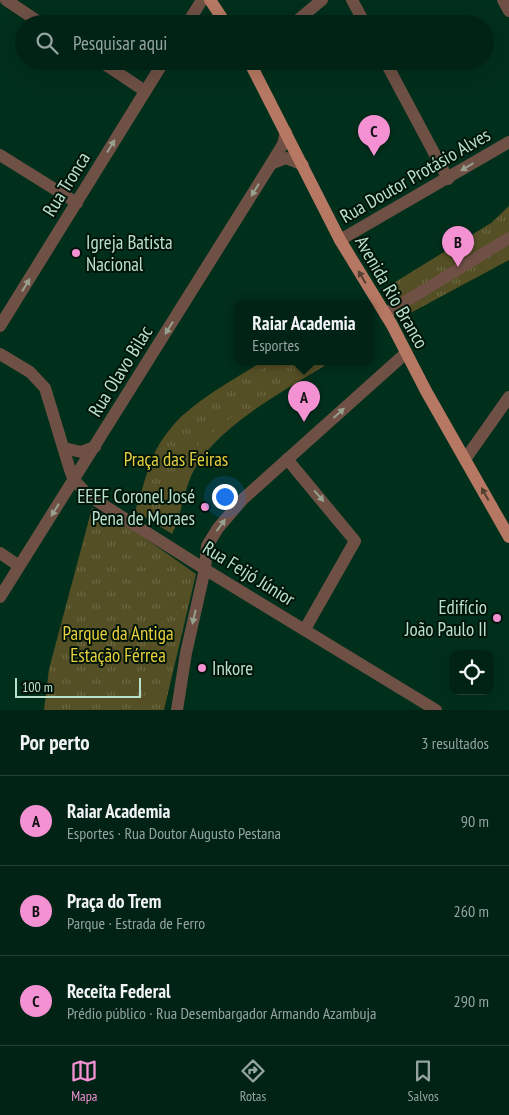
<!DOCTYPE html>
<html lang="pt">
<head>
<meta charset="utf-8">
<style>
	:root { --surface:#002315; --page:#0e2f22; --text:#f1f3f6; --muted:#95a4a0; --line:#224034; --accent:#f491d3 }
	body { margin:0; font-family:"PT Sans Narrow",sans-serif; background:var(--page); color:var(--text) }
	.controls { position:absolute; right:15px; bottom:15px; display:grid; overflow:hidden; border-radius:10px; box-shadow:0 5px 20px #0002 }
	.controls button { width:45px; height:45px; display:grid; place-items:center; padding:0; border:0; border-bottom:1px solid var(--line); background:var(--surface); color:var(--text); font:25px sans-serif }
	.scale { position:absolute; left:15px; bottom:12px; width:126px; box-sizing:border-box; padding-left:5px; border:2px solid #b9e0ca; border-top:0; font-size:14px; line-height:18px; white-space:nowrap; color:#b9e0ca; -webkit-text-stroke:4px #001409; paint-order:stroke }
	.you { position:absolute; left:224px; top:496px; width:18px; height:18px; margin:-12px; border:4px solid #fff; border-radius:50%; background:#1a73e8; box-shadow:0 0 0 8px #1a73e833 }
	.badge { display:grid; place-items:center; width:32px; height:32px; border-radius:50%; background:var(--accent); color:#111; font-size:16px; font-weight:700 }
	.pin { position:absolute; translate:-50% -41px; filter:drop-shadow(0 1px 2px #0008) }
	.pin::after { content:''; position:absolute; top:26px; width:18px; height:15px; background:inherit; clip-path:polygon(0 0,100% 0,50% 100%) }
	.popup { position:absolute; left:234px; top:300px; width:140px; height:65px; box-sizing:border-box; display:grid; place-content:center; border-radius:10px; background:var(--surface); filter:drop-shadow(0 1px 4px #0005); font-size:16px; white-space:nowrap; color:var(--muted) }
	.popup b { font-size:19px; color:var(--text) }
	.popup::after { content:''; position:absolute; left:50%; top:100%; margin-left:-10px; border:10px solid transparent; border-top-color:var(--surface) }
	.list { margin:0; padding:0; list-style:none }
	h2 { display:flex; justify-content:space-between; align-items:center; height:65px; margin:0; padding:0 20px; font-size:21px }
	h2 small { font-size:16px; font-weight:400; color:var(--muted) }
	.list li { display:grid; grid-template-columns:32px 1fr auto; gap:15px; align-items:center; box-sizing:border-box; height:90px; padding:0 20px; border-top:1px solid var(--line) }
	.list b { display:block; font-size:19px; white-space:nowrap }
	.list p { margin:0; font-size:16px; white-space:nowrap; color:var(--muted) }
	.list em { font-size:16px; font-style:normal; color:var(--muted) }
	.icon { flex:none; width:28px; height:28px; fill:none; stroke:currentColor; stroke-width:2; stroke-linecap:round; stroke-linejoin:round }
	.map { position:relative; flex:none; width:509px; height:710px; overflow:hidden }
	.search { position:absolute; background:var(--surface); box-shadow:0 5px 20px #0002; left:15px; right:15px; top:15px; height:55px; display:flex; align-items:center; gap:12px; box-sizing:border-box; padding:0 18px; border-radius:28px; color:var(--muted); font-size:19px }
	.sheet { height:335px; background:var(--surface) }
	nav { display:flex; justify-content:space-around; align-items:center; box-sizing:border-box; height:70px; border-top:1px solid var(--line); background:var(--surface); font-size:14px; color:var(--muted) }
	nav a { display:grid; justify-items:center; gap:2px }
	nav .on { color:var(--accent) }
	.map>svg:first-child { display:block }
	.park { fill:url(#park-tufts) }
	.garden { fill:#554f25 }
	.lines { fill:none; stroke-linecap:round; stroke-linejoin:round }
	.minor { stroke:#6e5045; stroke-width:12 }
	.major { stroke:#b67862; stroke-width:12 }
	.oneway { fill:#979f8e }
	.oneway2 { fill:#524131 }
	.poi-dot { fill:#f491d3; stroke:#001409; stroke-width:2 }
	.labels { text-anchor:middle; dominant-baseline:central; stroke-width:4; stroke-linejoin:round; paint-order:stroke }
	.street-label { font-size:19px; fill:#b9e0ca; stroke:#001409 }
	.poi-label { font-size:19px; fill:#b9e0ca; stroke:#001409; text-anchor:start }
	.park-label { font-size:19px; fill:#e6d03d; stroke:#001409 }
</style>
</head>
<body>
<div class="map">
<svg width="509" height="710" viewBox="0 0 509 710">
	<defs>
		<pattern id="park-tufts" width="24" height="20" patternUnits="userSpaceOnUse" patternTransform="scale(1.25)"><rect width="24" height="20" fill="#554f25"/><path d="M3 7l-1-3M5 7V3M7 7l1-3M15 17l-1-3M17 17v-4M19 17l1-3" fill="none" stroke="#6b6843"/></pattern>
	</defs>
	<rect width="100%" height="100%" fill="#002f1c"/>
	<path class="park" d="M509,206V260L403,317L387,287L491,223Z
		M263,361H332C287,390 218,424 193,472C183,492 182,514 172,534L135,511C143,491 146,470 156,450C179,407 224,386 263,361Z
		M92,508L122,522L196,574L164,710H44L49,669Z"/>
	<path class="garden" d="M265,361H274L250,376L239,378L191,413L175,431L152,469L147,481L142,504L137,507C147,474 159,433 188,411C212,392 240,377 265,361Z
		M321,361H330C291,386 229,418 201,455C188,473 183,494 177,515L173,512V502L180,494L182,488L181,474L200,443L230,418L249,411L261,399Z"/>
	<g class="lines">
		<path class="minor" d="M6,0L42,24
			M352,0L365,24
			M503,0L509,11
			M187,24L202,0
			M293,24L322,0
			M100,61L145,91
			M385,61L448,179
			M0,155L77,203
			M271,164L286,158L303,165
			M340,240L509,142
			M385,314L509,238
			M0,326L164,61
			M0,354L30,372L45,388L70,470L74,480L89,496L211,573L436,710
			M64,448L81,452L95,447
			M466,458L509,397
			M287,459L355,541L305,629
			M0,553L19,566
			M0,597L271,164L283,144L286,132
			M177,710L186,653L205,569L207,546L218,528L243,499L406,353"/>
		<path class="major" d="M210,0L226,24
			M249,61L340,240L392,325L426,391L509,537"/>
	</g>
	<defs><path id="oneway-solid" d="M-6-.8H1V-3.2L6.5 0L1 3.2V.8H-6Z" transform="scale(1.25)"/></defs>
	<g class="oneway">
		<use href="#oneway-solid" transform="translate(111 146) rotate(-59)"/>
		<use href="#oneway-solid" transform="translate(467 167) rotate(149)"/>
		<use href="#oneway-solid" transform="translate(255 190) rotate(122)"/>
		<use href="#oneway-solid" transform="translate(26 285) rotate(-58)"/>
		<use href="#oneway-solid" transform="translate(169 328) rotate(122)"/>
		<use href="#oneway-solid" transform="translate(339 413) rotate(-42)"/>
		<use href="#oneway-solid" transform="translate(319 496) rotate(49)"/>
		<use href="#oneway-solid" transform="translate(55 510) rotate(122)"/>
		<use href="#oneway-solid" transform="translate(221 525) rotate(-54)"/>
		<use href="#oneway-solid" transform="translate(194 617) rotate(103)"/>
	</g>
	<g class="oneway2">
		<use href="#oneway-solid" transform="translate(362 277) rotate(-121)"/>
		<use href="#oneway-solid" transform="translate(485 494) rotate(-119)"/>
	</g>
	<g class="poi-dot">
		<circle cx="76" cy="253" r="5"/>
		<circle cx="205" cy="507" r="5"/>
		<circle cx="497" cy="618" r="5"/>
		<circle cx="202" cy="668" r="5"/>
	</g>
	<g class="labels">
		<g class="street-label">
			<text transform="translate(415 175) rotate(-30)">Rua Doutor Protásio Alves</text>
			<text transform="translate(66 184) rotate(-58)">Rua Tronca</text>
			<text transform="translate(392 292) rotate(60)">Avenida Rio Branco</text>
			<text transform="translate(120 371) rotate(-58)">Rua Olavo Bilac</text>
			<text transform="translate(249 573) rotate(32)">Rua Feijó Júnior</text>
		</g>
		<g class="poi-label">
			<text x="86" y="242">Igreja Batista<tspan x="86" dy="22">Nacional</tspan></text>
			<text x="195" y="496" text-anchor="end">EEEF Coronel José<tspan x="195" dy="22">Pena de Moraes</tspan></text>
			<text x="487" y="607" text-anchor="end">Edifício<tspan x="487" dy="22">João Paulo II</tspan></text>
			<text x="212" y="668">Inkore</text>
		</g>
		<g class="park-label">
			<text x="176" y="459">Praça das Feiras</text>
			<text x="118" y="633">Parque da Antiga<tspan x="118" dy="22">Estação Férrea</tspan></text>
		</g>
	</g>
</svg>
<div class="controls">
<button><svg class="icon" aria-label="locate" viewBox="0 0 24 24"><circle cx="12" cy="12" r="6"/><path d="M12 2v4M12 18v4M2 12h4M18 12h4"/></svg></button>
</div>
<div class="scale">100 m</div>
<div class="you"></div>
<div class="pin badge" style="left:304px;top:422px">A</div>
<div class="popup"><b>Raiar Academia</b>Esportes</div>
<div class="pin badge" style="left:458px;top:267px">B</div>
<div class="pin badge" style="left:374px;top:156px">C</div>
<div class="search"><svg class="icon" aria-label="search" viewBox="0 0 24 24"><circle cx="10" cy="10" r="6"/><path d="M15 15l6 6"/></svg>Pesquisar aqui</div>
</div>
<section class="sheet">
<h2>Por perto<small>3 resultados</small></h2>
<ul class="list">
<li><span class="badge">A</span><div><b>Raiar Academia</b><p>Esportes · Rua Doutor Augusto Pestana</p></div><em>90 m</em></li>
<li><span class="badge">B</span><div><b>Praça do Trem</b><p>Parque · Estrada de Ferro</p></div><em>260 m</em></li>
<li><span class="badge">C</span><div><b>Receita Federal</b><p>Prédio público · Rua Desembargador Armando Azambuja</p></div><em>290 m</em></li>
</ul>
</section>
<nav>
<a class="on"><svg class="icon" aria-label="map" viewBox="0 0 24 24"><path d="M3 6l6-2 6 2 6-2v14l-6 2-6-2-6 2zM9 4v14M15 6v14"/></svg>Mapa</a>
<a><svg class="icon" aria-label="directions" viewBox="0 0 24 24"><path d="M12 3l9 9-9 9-9-9zM9 14v-3h6M13 9l2 2-2 2"/></svg>Rotas</a>
<a><svg class="icon" aria-label="saved" viewBox="0 0 24 24"><path d="M7 4h10v16l-5-4-5 4z"/></svg>Salvos</a>
</nav>
</body>
</html>
